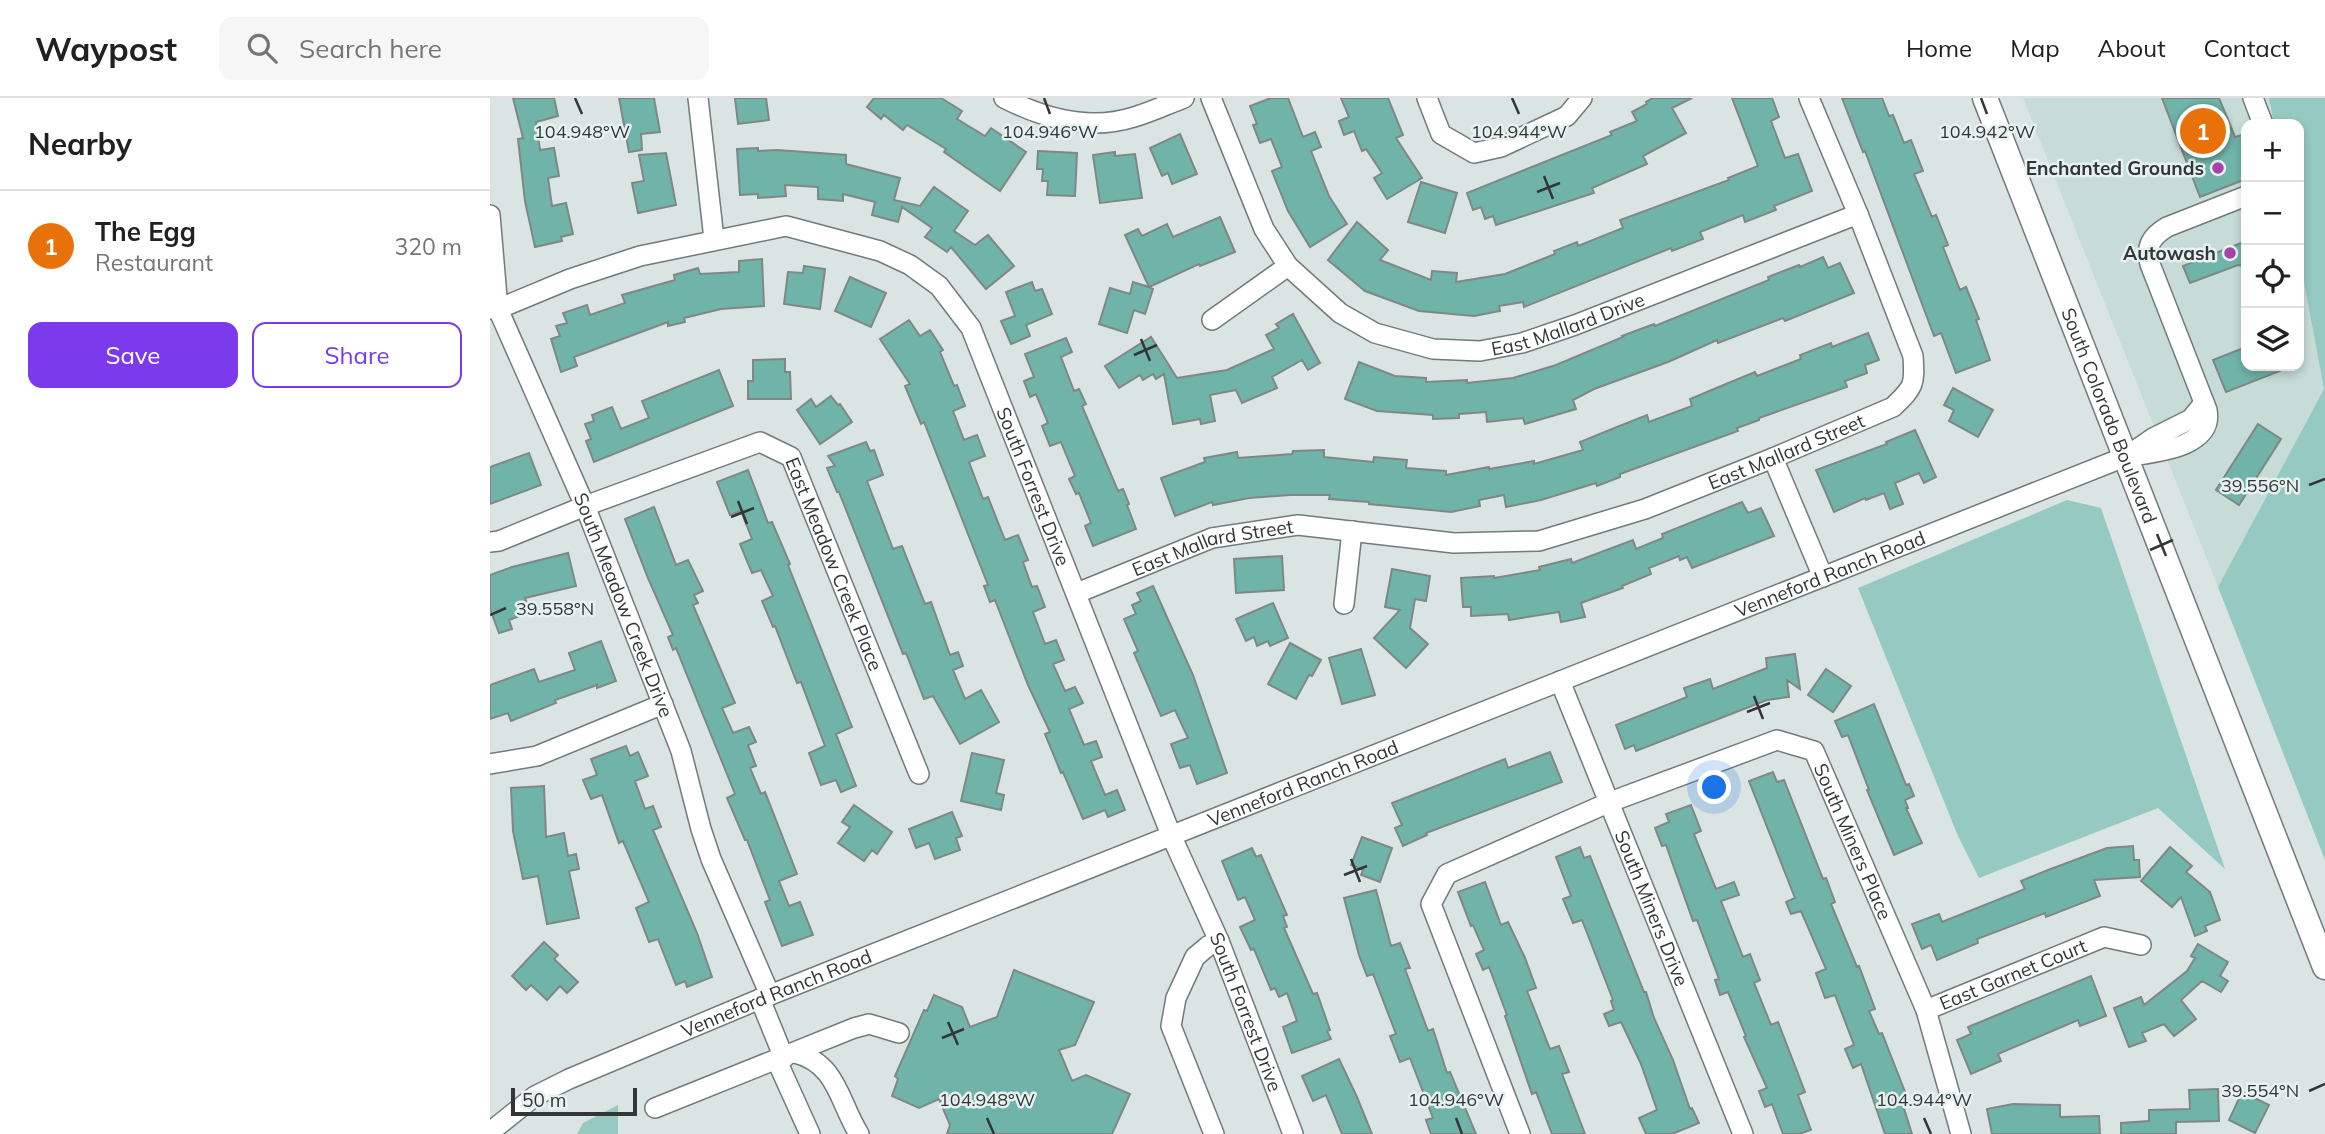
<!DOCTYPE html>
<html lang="en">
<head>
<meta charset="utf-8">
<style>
	:root { --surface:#fff; --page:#f6f6f6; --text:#202124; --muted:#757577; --line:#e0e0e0; --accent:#7c3aed }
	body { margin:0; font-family:Mulish,sans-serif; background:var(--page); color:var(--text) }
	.controls { position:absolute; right:21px; top:21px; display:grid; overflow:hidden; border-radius:14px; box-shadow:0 4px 10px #0003 }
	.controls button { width:63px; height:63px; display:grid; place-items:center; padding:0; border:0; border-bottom:2px solid var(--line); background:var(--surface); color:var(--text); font:35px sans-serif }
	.scale { position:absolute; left:21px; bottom:18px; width:126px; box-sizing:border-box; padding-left:7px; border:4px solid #323636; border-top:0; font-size:19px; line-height:24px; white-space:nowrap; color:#323636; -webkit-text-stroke:5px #e7f2f0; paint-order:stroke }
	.you { position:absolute; left:1225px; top:690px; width:24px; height:24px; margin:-18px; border:5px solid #fff; border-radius:50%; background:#1a73e8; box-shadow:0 0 0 10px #1a73e833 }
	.badge { display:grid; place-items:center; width:46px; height:46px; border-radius:50%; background:var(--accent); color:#fff; font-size:23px; font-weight:700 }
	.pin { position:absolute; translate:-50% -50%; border:4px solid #fff; box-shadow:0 2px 7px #0006 }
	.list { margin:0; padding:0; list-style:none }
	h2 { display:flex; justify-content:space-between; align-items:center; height:91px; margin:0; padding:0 28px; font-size:30px }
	h2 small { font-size:23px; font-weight:400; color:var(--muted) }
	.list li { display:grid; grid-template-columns:46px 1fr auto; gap:21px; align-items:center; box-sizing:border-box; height:112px; padding:0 28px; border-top:2px solid var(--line) }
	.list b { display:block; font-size:26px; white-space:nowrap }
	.list p { margin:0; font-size:23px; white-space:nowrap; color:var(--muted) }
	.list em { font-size:23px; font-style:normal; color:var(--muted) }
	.actions { display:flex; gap:14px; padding:21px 28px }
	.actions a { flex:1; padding:16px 0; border:2px solid var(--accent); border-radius:14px; text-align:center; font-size:24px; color:var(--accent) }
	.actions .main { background:var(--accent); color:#fff }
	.icon { flex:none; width:38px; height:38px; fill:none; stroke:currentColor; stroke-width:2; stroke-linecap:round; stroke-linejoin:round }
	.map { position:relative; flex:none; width:1835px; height:1036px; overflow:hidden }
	header { display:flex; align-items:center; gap:42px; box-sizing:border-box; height:98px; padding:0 35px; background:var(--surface); border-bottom:2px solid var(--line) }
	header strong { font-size:33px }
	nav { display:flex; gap:38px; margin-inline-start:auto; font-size:24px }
	.search { width:490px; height:63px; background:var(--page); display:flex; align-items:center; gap:18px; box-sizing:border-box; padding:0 24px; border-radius:14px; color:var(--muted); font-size:26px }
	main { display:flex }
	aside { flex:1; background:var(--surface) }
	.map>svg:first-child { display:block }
	.built { fill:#c7dbd7 }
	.green { fill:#96c9c1 }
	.building { fill:#70b4a9; stroke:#7e8886; stroke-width:2 }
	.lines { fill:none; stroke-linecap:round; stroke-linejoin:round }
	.minor-casing { stroke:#717b79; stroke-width:22 }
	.major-casing { stroke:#717b79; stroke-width:27 }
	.minor { stroke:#fff; stroke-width:19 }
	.major { stroke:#fff; stroke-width:24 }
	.ticks { fill:none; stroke:#323636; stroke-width:2.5 }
	.poi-dot { fill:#a742a6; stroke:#e7f2f0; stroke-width:2.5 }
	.labels { text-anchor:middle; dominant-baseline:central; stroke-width:5; stroke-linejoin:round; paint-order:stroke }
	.poi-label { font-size:19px; font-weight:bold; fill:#323636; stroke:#e7f2f0; text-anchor:end }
	.street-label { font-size:19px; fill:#323636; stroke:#e7f2f0 }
	.ticks-label { font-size:18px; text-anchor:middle; fill:#323636; stroke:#e7f2f0; stroke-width:5; stroke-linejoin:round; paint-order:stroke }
</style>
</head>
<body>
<header>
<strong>Waypost</strong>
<div class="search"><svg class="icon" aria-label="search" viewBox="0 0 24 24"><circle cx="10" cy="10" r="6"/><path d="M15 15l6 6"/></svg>Search here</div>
<nav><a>Home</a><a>Map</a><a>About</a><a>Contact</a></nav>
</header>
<main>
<aside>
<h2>Nearby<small></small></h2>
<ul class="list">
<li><span class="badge" style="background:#e8710a">1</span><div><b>The Egg</b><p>Restaurant</p></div><em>320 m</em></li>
</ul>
<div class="actions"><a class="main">Save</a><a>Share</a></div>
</aside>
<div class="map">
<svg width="1835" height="1036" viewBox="0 0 1835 1036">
	<rect width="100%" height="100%" fill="#dae5e3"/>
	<path class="built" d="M1533,0H1779L1784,26H1756V268H1809V158L1834,291L1728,489Z"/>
	<path class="green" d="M1779,0H1835V762L1728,489L1834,291L1809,158V26H1784Z
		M1577,402L1611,410L1735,771L1668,710L1489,780L1468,738L1368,490Z
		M128,1007V1036H87L93,1025Z"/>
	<path class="building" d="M23,0H64L68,18L46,24L50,52L64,50L69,78L58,80L62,108L76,105L83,136L71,139L72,143L45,149L35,103L28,41L33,40Z
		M129,0H164L170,34L151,36L152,52L139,54Z
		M245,0H276L279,22L248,26Z
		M384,0H451L472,13L467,21L495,38L501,30L536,54L510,93L454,54L456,51L417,27L413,32L394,17L391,21L377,9Z
		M781,0H798L813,39L825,34L831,49L821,53L839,98L857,126L820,149L798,113L782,73L792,69L781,41L770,45L763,27L767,26L760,8Z
		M851,0H898L913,37L906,40L932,80L897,101L884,80L892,75L876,51L872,53L864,33L854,37L849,23L859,19Z
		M1163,0H1202L1182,10L1196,35L1153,58L1157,66L1102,90L1104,95L1006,127L1003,118L995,121L991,109L983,112L977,95L1122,37L1120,34L1147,23L1142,14L1157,6L1156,4Z
		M1242,0H1282L1289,19L1281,23L1295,60L1308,56L1322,93L1284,108L1286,112L1255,124L1253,117L1210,134L1213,141L1182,153L1181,150L1034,209L1033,204L1009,208L1010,213L984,218L929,213L875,193L838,162L867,124L898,152L890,162L941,182L942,173L967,175L966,184L1015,176L1065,156L1064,153L1087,144L1088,148L1133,130L1130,122L1239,82L1238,80L1268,68Z
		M1352,0H1392L1399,18L1403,17L1414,45L1421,42L1433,73L1424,76L1442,119L1446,117L1458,147L1453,149L1470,192L1476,189L1489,221L1486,222L1500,262L1466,275L1451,235L1444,238L1375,53L1373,54Z
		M1672,0H1729L1745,39L1756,36V81L1710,99Z
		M690,36L707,76L682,86L678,75L672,78L660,50Z
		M268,50V53L287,52L356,57V66L410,80L404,102L430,108L444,89L478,113L464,133L485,147L498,137L524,168L496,191L461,149L457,154L435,139L442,130L412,109L408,124L382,117L385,104L353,96V103L328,101V89L295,87L296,98L268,100V96L250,97L247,51Z
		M548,53L587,55L585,98L557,97L558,83H552L553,71H547Z
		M625,54V58L645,56L652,100L610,105L603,57Z
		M176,55L186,107L148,115L142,85L154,83L149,57Z
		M931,84L967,95L955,135L918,124Z
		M730,119L745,154L710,168L709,166L659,189L663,191L655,216L644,212L637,235L609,226L620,190L640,196L643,184L659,189L635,137L648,131L652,138L677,126L683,139Z
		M1756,143V168L1748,167L1700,185L1693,168Z
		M1333,159L1338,170L1350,165L1364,195L1295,223L1293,220L1228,245L1227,242L1178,264L1104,291L1083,302L1086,311L1035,326L1033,320L997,324L996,314L969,316V320L943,321V317L887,313L855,301L869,264L905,278L936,280V284L977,282V285L1023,280L1066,267L1133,239L1132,238L1164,226L1165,228L1279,182L1278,179L1309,167L1310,169Z
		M272,161L274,208L231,211L194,220L195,224L178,228V224L84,259L87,268L71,274L61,241L70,238L66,228L77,225L73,215L97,207L100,217L135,205L132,197L185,182L184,177L208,170L210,176L249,174V163Z
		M314,168L335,171L330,211L294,206L298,174L313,175Z
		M360,179L396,195L381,229L345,213Z
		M542,184L545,193L552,191L562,216L536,227L540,238L521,246L511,223L525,218L516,194Z
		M803,216L830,265L818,272L812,262L782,279L787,290L752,305L746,292L720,297L725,323L711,326L710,321L683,326L674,276L666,281L663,276L653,282L650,277L629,290L615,268L661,239L687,280L737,272L784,251L776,237L789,230L786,226Z
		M419,222L430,238L440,232L453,252L450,254L464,288L467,287L475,308L463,313L474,342L487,337L495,358L479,364L493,401L498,399L515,442L528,437L538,462L533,464L542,489L547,488L555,509L543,514L555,546L566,542L574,562L563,566L575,593L585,589L593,605L579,611L594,647L606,643L612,659L601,663L615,697L627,692L635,712L618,719L615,712L593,721L573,674L571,675L555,636L560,634L538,587L505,502L500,504L494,488L498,487L434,324L431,326L415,288L420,286L390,241Z
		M1378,235L1389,262L1375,267L1377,275L1355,283L1357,289L1269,320V322L1247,330L1248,333L1130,376V379L1107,388L1106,385L1051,402L1016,409L1014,397L989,402L990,408L961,414L879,406V404L839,401L840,397H800L759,400L723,407L722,404L685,418L671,380L715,364L714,360L747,354L748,360L802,356L803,353L834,352V359L883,364L884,359L917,362L916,370L956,373V377L999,369V371L1044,363V366L1093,352L1090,344L1127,329L1157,317L1159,324L1202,308L1200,301L1236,286L1265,274L1267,278L1311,261L1310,257L1341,245L1342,249Z
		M576,240L582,254L571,259L584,293L589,291L596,306L592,308L628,393L633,391L639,406L637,407L646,431L603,448L595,428L601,425L589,395L586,396L579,381L585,378L571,344L560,348L552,328L558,325L546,296L540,299L534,283L544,279L535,256Z
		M1756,249V268L1800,269L1736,294L1723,262Z
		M295,261V274H300L301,301H258V283H263V262Z
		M229,272L243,308L104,364L96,343L101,341L95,326L104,323L102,317L122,309L131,331L159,320L152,303Z
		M1463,290L1503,312L1488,339L1459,323L1464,312L1454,307Z
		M341,298L348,307L350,306L362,324L330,346L307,312L321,301L326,309Z
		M1768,326L1791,341L1749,407L1726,392Z
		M1425,332L1446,379L1434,385L1429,375L1405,385L1413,406L1400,411L1394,395L1376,402L1375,400L1344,414L1326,372L1397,346L1396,344Z
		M376,344L380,353L384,352L393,377L377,383L403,451L412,448L435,506L441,504L460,557L468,554L473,568L463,572L475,601L491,592L509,624L470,646L443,598L434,601L416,555L413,556L349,394H347L337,370L345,368L338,358Z
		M39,355L51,387L0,406V369Z
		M258,372L278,425L282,424L300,466L298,467L362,629L346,636L366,688L351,694L346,682L331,687L319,655L335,648L311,584L307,585L285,528L283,529L272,503L283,498L271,472L262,475L250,446L262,441L251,413L240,417L227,384Z
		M1252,404L1258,415L1271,410L1284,438L1202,470L1197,459L1190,462L1189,458L1159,470L1161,476L1132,488L1133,490L1091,505L1095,519L1071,524L1069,514L1019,522L1018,516L981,518V509H973L971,480L1004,478V480L1050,472L1049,469L1081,461L1082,465L1143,442L1146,451L1173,440L1172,436Z
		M164,409L186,467L198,462L213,493L204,497L208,505L203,507L245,605L232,610L243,635L259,629L266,644L258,647L266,668L260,670L271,696L275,694L307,776L289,783L299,808L310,804L323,837L292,848L275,804L280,802L257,742H255L237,700L245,696L186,550L183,552L178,539L183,537L158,480L135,421Z
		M78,455L86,488L35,500L40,514L19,522L22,531L9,535L0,511V477L22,469Z
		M792,458L794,492L746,495L744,461Z
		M902,471L940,478L936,503L925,501L920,530L938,546L916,570L884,540L910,512L895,509Z
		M663,488L703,577L737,675L707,686L700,667L690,670L681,646L698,640L685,612L671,618L644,555L648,553L634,521L646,516L642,507L651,503L647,495Z
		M783,505L798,540L780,548L778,543L767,548L764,539L756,543L746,521Z
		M111,543L126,583L107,590V587L65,602L66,605L21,623L18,615L0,621V587L44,571L49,584L85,572L79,555Z
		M800,545L831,562L822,578L819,577L806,601L778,586Z
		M871,551L885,597L852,606L839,560Z
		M1305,556L1310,591L1297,582L1299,599L1277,602L1146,653L1144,647L1135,651L1126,627L1197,599L1194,590L1220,581L1223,591L1277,570L1276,560Z
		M1336,571L1361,588L1343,614L1318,597Z
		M1384,606L1416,687L1419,686L1424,698L1415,702L1418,710H1416L1432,745L1404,757L1377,692H1379L1358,637L1352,639L1345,623Z
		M136,648L140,658L148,654L158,678L145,683L155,711L163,708L171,729L163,732L207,835L222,879L197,889L195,883L186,887L168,841L159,844L146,810L159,804L133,743L129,745L112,697L101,701L93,682L107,677L101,661Z
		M1060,654L1072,684L936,735L937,737L913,748L905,730L912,727L902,705L1015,661L1018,670Z
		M482,655L514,662L506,695L514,697L511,712L471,703Z
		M1283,674L1287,684L1294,682L1333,781L1336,780L1345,804L1341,806L1367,869L1369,868L1385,911L1379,913L1389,936L1392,935L1417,999L1411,1001L1422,1036H1395L1371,966L1363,970L1355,951L1364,947L1345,897L1335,900L1326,875L1336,871L1311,813L1301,816L1296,804L1305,800L1259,683Z
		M54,688L56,739L74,735L78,758L86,756L89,771L79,773L89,820L57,826L48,778L33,781L23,733L21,690Z
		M364,707L402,734L387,756L382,752L374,763L348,745L360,729L352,724Z
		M1201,707L1211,733L1204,736L1226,791L1244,784L1249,797L1231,803L1253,859L1260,856L1270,882L1264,885L1281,927L1288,924L1315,994L1308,997L1321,1032L1309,1036H1293L1282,1006L1275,1009L1269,993L1277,990L1254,939L1256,938L1238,894L1230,897L1225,882L1229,881L1207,822L1203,823L1176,747L1172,748L1165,730L1179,724L1176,716Z
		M462,714L472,738L466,740L470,752L445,761L439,745L426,750L419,731Z
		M872,739L902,750L890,784L871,777L873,772L861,767Z
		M1643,748L1644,762H1649L1650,779L1604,782L1610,798L1556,819L1555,815L1487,841L1488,845L1447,862L1441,847L1432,851L1422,826L1449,816L1452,824L1535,791L1531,783L1558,772L1617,750Z
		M1090,749L1094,760L1100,758L1154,894H1156L1164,920L1183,962L1200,1011L1202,1010L1209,1025L1182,1036H1156L1149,1020L1167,1012L1151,966L1131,924L1119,928L1114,916L1124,912L1121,903L1123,902L1092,822L1083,825L1073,801L1081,798L1066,759Z
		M1680,749L1702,768L1696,774L1720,794L1730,822L1715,828L1717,833L1705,838L1691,799L1682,809L1651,783Z
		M762,750L766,759L771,757L797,817L793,818L797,829L794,830L823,896L827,895L840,932L837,933L841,941L802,955L793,929L807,923L797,895L789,899L785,890L781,892L764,851L761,852L750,829L765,822L755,799L748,802L732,763Z
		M995,784L1011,827L1018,824L1035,860L1046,890L1037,893L1060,951L1069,948L1079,974L1072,976L1095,1036H1062L1046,994L1042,996L1015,918L1017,917L999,869L993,872L986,856L994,852L983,827L981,828L968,794Z
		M886,792L901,848L910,845L920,870L915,871L938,933L943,931L957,975L960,974L986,1036H941L936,1022L943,1020L920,960L910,964L900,938L906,936L883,876L877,878L869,857L854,800Z
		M54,844L68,857L64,861L88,884L77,895L70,888L57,902L41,887L36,892L22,878Z
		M1708,846L1738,864L1730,878L1738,883L1731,894L1712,883L1691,902L1706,921L1684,938L1674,926L1652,935L1656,943L1639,949L1624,910L1651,899L1654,907L1697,873L1705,860L1701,858Z
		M524,872L604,904L585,947L569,952L582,983L596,977L640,996L622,1036H457L460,1027L449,1001L429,1010L402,998L408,981L405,978L434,912L437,913L444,897L472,909L480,929L507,919Z
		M1601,878L1616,918L1590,928L1588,922L1508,956L1511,963L1481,976L1467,942L1481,936L1478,929Z
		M849,961L867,999L882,1036H852L836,997L823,1003L812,978Z
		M1728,991L1729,1023L1686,1024V1036H1631V1025L1659,1023V1012L1700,1011L1699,992Z
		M1752,994L1779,1007L1765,1035L1739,1022Z
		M1523,1006L1570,1007V1019L1609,1018L1610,1036H1502L1497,1011Z"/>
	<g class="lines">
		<g class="minor-casing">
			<g id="minor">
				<path d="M208,0L224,141"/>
				<path d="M514,0C553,20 600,33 644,19C661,14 678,6 694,0"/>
				<path id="s1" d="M721,0L774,131L798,168L850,215L885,235L943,251L990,253L1032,245L1085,227L1368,116"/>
				<path d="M937,0L951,36L984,55L1011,49L1077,18L1092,0"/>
				<path d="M1763,0L1773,26"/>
				<path id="s2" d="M0,117L8,211L95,408L191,653L211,731L221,761L280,897"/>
				<path id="s3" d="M0,211H8L80,181L150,158L296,128L390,153L420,167L449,188L481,230L681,737L729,843L803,1036"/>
				<path d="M722,222L798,168"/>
				<path d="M1641,358C1667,354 1724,349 1717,312L1660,166C1655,148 1662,138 1677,129L1756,98"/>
				<path d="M1283,360L1333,479"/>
				<path id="s4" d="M0,444L9,443L95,408L270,344L301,359L429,676"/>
				<path id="s5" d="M587,495L722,440L808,427L964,445L1049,443L1155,411L1283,360L1403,309C1424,289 1425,287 1423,258L1368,116L1319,0"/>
				<path d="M854,506L862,433"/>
				<path id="s6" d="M1070,583L1253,1036"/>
				<path d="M0,666L47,658L173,606"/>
				<path d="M270,901L294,960"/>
				<path id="s7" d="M1436,912L1614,839L1651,847"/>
				<path d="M305,955C347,965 349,1004 369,1036"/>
				<path d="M287,963L320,1036"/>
				<path d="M165,1010L364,930L379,926L409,935"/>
				<path id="s8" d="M0,1034L45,998L79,981L270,901L1637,358L1663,340L1701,321L1714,305"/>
				<path d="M724,1036L681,928L686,900L705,859L718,848L729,843"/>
				<path id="s9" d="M1030,1036L941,806L957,776L1120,704L1287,642L1324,653L1436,912L1471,1036"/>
			</g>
		</g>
		<g class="major-casing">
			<g id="major">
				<path id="s10" d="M1495,0L1835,869"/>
			</g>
		</g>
		<use href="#minor" class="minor"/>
		<use href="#major" class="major"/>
	</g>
	<path class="ticks" d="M85,0L92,16M554,0L560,16M1022,0L1029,16M1491,0L1497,16M1054,78L1063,101M1047,94L1070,85M651,241L660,263M644,257L667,247M1819,387L1835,381M248,403L257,426M241,419L264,410M1667,436L1676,458M1660,452L1683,442M0,517L16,510M1264,598L1273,621M1257,614L1280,605M861,761L870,784M854,777L877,768M458,924L468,947M452,940L474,931M1819,993L1835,986M497,1020L504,1036M966,1020L972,1036M1434,1020L1441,1036"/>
	<g class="poi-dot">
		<circle cx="1728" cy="70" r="7"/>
		<circle cx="1740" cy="155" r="7"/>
	</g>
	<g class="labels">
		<g class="poi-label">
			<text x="1714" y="70">Enchanted Grounds</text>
			<text x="1726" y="155">Autowash</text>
		</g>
		<g class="street-label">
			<text stroke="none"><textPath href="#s1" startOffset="495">East Mallard Drive</textPath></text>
			<text stroke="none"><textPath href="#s10" startOffset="341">South Colorado Boulevard</textPath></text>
			<text stroke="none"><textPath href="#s5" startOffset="738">East Mallard Street</textPath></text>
			<text stroke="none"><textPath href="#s3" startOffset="698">South Forrest Drive</textPath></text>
			<text stroke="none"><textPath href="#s5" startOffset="144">East Mallard Street</textPath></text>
			<text stroke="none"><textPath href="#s4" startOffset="438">East Meadow Creek Place</textPath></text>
			<text stroke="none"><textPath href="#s8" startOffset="1454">Venneford Ranch Road</textPath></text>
			<text stroke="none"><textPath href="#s2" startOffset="416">South Meadow Creek Drive</textPath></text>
			<text stroke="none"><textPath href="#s8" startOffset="887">Venneford Ranch Road</textPath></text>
			<text stroke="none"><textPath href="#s9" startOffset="774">South Miners Place</textPath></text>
			<text stroke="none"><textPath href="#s6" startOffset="245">South Miners Drive</textPath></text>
			<text stroke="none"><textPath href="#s7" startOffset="94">East Garnet Court</textPath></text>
			<text stroke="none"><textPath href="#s8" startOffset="320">Venneford Ranch Road</textPath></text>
			<text stroke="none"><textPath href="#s3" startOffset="1265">South Forrest Drive</textPath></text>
		</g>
	</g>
	<g class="ticks-label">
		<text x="92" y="40">104.948°W</text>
		<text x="560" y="40">104.946°W</text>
		<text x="1029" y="40">104.944°W</text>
		<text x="1497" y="40">104.942°W</text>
		<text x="1770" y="394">39.556°N</text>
		<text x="65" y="517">39.558°N</text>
		<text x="1770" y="999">39.554°N</text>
		<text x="497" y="1008">104.948°W</text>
		<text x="966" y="1008">104.946°W</text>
		<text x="1434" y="1008">104.944°W</text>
	</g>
</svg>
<div class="controls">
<button>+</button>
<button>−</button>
<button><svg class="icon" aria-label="locate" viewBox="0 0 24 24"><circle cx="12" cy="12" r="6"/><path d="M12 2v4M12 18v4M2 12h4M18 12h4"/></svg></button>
<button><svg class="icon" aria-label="layers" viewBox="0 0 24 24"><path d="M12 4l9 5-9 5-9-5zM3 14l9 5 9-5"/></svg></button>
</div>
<div class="scale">50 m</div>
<div class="you"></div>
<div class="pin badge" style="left:1713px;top:33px;background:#e8710a">1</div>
</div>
</main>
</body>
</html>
